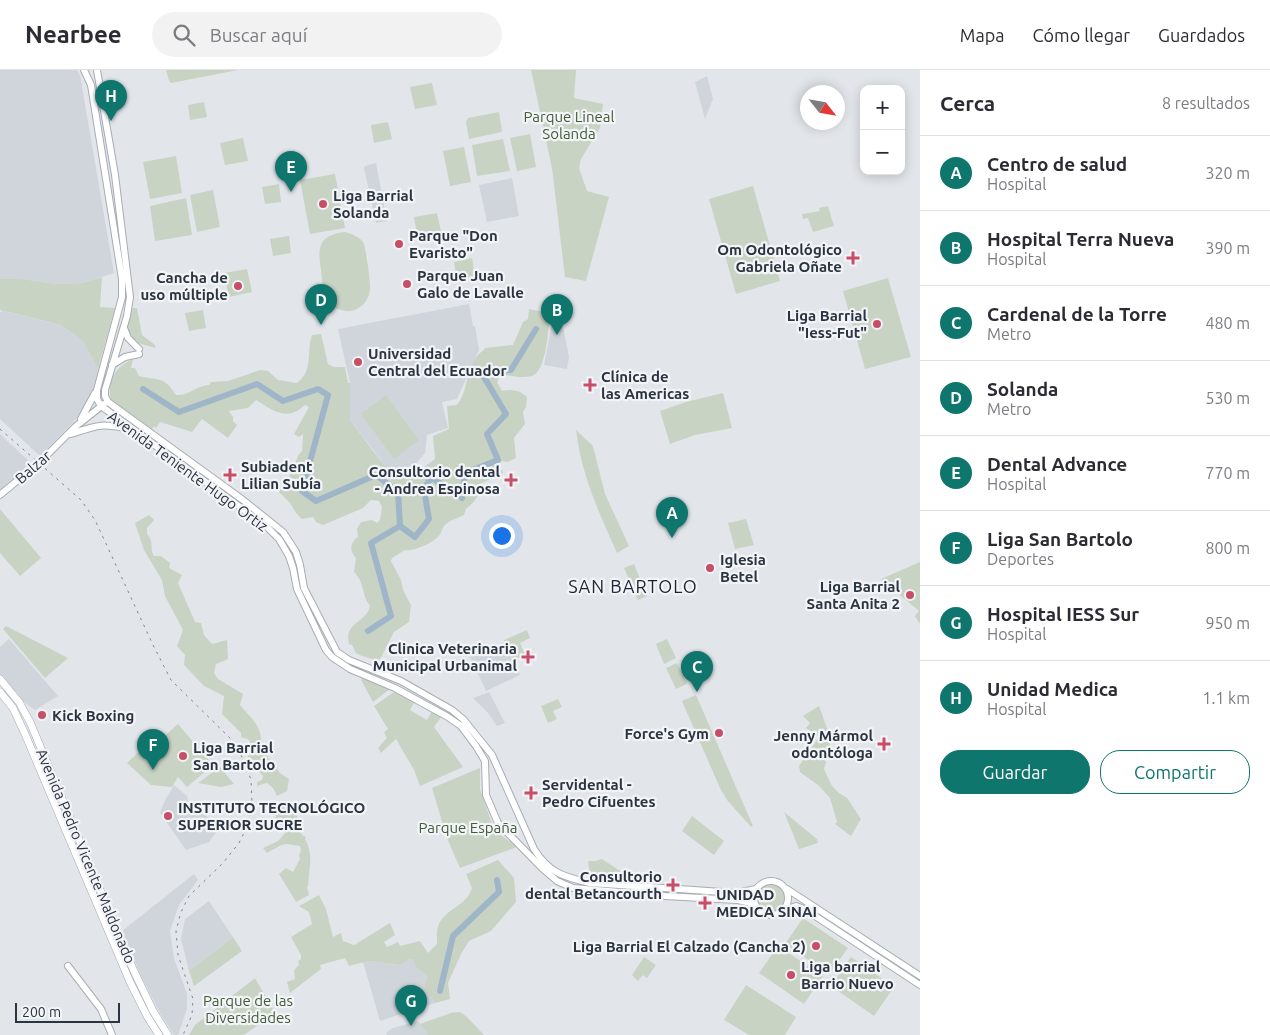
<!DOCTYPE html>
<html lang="es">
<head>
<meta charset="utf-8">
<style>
	:root { --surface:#fff; --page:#f2f2f3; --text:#2b2b33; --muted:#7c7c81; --line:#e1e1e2; --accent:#0f766e }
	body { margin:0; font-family:Ubuntu,sans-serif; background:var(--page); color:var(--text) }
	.controls { position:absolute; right:15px; top:15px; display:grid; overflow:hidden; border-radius:10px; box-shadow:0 2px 12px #0003 }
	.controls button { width:45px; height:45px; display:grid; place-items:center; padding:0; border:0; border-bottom:1px solid var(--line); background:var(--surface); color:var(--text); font:25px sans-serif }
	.compass { position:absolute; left:800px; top:15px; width:45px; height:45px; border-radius:50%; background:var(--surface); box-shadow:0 2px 12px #0003; rotate:121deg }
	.scale { position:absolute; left:15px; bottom:12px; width:105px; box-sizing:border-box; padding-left:5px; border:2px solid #2b3441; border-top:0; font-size:14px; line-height:18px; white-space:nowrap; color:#2b3441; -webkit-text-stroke:4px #f2f4f7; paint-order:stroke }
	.you { position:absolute; left:501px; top:465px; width:18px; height:18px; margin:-12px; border:4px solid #fff; border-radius:50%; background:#1a73e8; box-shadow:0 0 0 8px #1a73e833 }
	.badge { display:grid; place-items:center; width:32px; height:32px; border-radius:50%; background:var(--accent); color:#fff; font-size:16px; font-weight:700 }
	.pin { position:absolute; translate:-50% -41px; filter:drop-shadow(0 1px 2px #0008) }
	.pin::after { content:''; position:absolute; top:26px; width:18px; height:15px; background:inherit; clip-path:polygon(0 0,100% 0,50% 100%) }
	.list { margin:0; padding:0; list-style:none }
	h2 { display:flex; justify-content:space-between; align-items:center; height:65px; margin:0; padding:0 20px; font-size:21px }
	h2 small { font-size:16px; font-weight:400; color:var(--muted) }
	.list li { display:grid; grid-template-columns:32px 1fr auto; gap:15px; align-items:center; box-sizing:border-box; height:75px; padding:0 20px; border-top:1px solid var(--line) }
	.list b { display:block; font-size:19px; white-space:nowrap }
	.list p { margin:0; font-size:16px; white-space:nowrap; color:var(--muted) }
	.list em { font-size:16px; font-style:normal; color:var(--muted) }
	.actions { display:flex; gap:10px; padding:15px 20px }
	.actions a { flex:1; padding:11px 0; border:1px solid var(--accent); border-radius:20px; text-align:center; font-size:18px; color:var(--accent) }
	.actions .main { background:var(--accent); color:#fff }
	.icon { flex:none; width:28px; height:28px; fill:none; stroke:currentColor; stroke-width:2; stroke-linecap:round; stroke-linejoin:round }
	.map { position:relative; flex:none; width:920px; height:965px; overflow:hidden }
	header { display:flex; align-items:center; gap:30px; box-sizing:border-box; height:70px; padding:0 25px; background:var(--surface); border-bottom:1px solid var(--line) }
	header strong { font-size:24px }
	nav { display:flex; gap:28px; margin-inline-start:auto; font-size:18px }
	.search { width:350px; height:45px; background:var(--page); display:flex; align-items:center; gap:12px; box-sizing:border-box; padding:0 18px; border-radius:28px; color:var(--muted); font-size:19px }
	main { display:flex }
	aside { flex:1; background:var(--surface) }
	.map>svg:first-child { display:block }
	.built { fill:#d0d5dc }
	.green { fill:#c9d3c4 }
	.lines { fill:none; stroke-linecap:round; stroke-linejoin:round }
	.river { stroke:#9fb5c8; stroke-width:6 }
	.secondary-casing { stroke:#a7adb4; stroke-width:8 }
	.primary-casing { stroke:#a2abb5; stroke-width:8 }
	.secondary { stroke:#fff; stroke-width:6 }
	.primary { stroke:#fff; stroke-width:7 }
	.rail { stroke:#7c8693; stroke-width:1; stroke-dasharray:2.5 5; stroke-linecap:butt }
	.poi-dot { fill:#c84e67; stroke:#f2f4f7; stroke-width:2 }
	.labels { text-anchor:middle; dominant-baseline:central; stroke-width:4.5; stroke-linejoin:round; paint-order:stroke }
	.park-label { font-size:15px; fill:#425c39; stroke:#f2f4f7 }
	.poi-label { font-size:15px; font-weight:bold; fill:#2b3441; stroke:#f2f4f7; text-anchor:start }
	.street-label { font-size:15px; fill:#2b3441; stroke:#f2f4f7 }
	.quarter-label { font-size:18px; letter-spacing:1px; fill:#1d2532; stroke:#f2f4f7 }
</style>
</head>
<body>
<header>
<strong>Nearbee</strong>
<div class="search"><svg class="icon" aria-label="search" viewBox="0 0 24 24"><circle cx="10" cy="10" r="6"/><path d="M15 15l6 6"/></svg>Buscar aquí</div>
<nav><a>Mapa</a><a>Cómo llegar</a><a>Guardados</a></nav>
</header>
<main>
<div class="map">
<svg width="920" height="965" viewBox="0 0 920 965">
	<rect width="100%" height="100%" fill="#e2e6ea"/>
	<path class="built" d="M0,0H77L80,5L114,203L82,213L57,214L22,209H0Z
		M707,6L713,29L705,49L695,12Z
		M376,93L387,151L376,153L364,98L365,96Z
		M512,108L519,146L487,152L479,115Z
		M469,234L473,256H475L479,280L457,329L442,332L448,358L427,365L425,383L414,396L400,401L387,398L350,350V313L338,259Z
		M3,241L61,255L83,271L98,299L95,319L84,341L40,386L0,349V242Z
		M560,241L569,287L567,299L544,295L554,243Z
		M0,364L32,394L0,420Z
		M9,569L58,626L35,640L20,629L0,605V577Z
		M504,573L520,605L486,621L470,587Z
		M489,622L505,653L497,656L488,643L473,628Z
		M174,715L187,726L188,731L220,757L209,772L186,780L160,743L164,732Z
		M194,804L198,810L179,835L170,861L174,888L187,924V939L178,965H174L160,943L141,906L122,861Z
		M209,831L233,867L189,901L181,869L185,849Z
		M410,889L413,890L416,897L427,906L424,919L435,933L380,951L363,892L368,891L399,895Z
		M418,951L428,965H386L388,961L393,958Z"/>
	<path class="green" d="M166,0H238L171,13L169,11Z
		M531,0H576L574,28L603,34L600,58L581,89L579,98L587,121L609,127L586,211L565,207L552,98Z
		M432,13L437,35L415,39L410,17Z
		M204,32L207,47L190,50L188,35Z
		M499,42L502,62L469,69L466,52L468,48Z
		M388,52L392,69L374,73L371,55Z
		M530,64L536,97L517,101L510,68Z
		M243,68L248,91L225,95L220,73Z
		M503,69L510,101L477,106L472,75Z
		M464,77L471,112L450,116L443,81Z
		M176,86L182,123L150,129L143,92Z
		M335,104L345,158L310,164L300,110Z
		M279,114L281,132L265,134L262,117Z
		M753,116L780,211L736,224L709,129Z
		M213,120L220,157L197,162L190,125Z
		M186,128L192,165L155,171L150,136Z
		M828,136L834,156L813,162L808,148L803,149L802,144L820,141L819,138Z
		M437,143L442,166L418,171L414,147Z
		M345,162C352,164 361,167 364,174C366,180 371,215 370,220C366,244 342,247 326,231C323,221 322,211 321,200C317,177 319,165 345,162Z
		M289,166L291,183L273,186L270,169Z
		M472,188L475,207L457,210L454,192Z
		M247,199L252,222L229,227L224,203Z
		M102,207L100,237L115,238L98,299L83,271L61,255L0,240V209H22L57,214L82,213Z
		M888,208L911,287L865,299L843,221Z
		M133,238H137L142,265L155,275V278L134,272L126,260L131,240Z
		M529,239L544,242L549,245C549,259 546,302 532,306C521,309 511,305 500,305L497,312L502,321C512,319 519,320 527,327L526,337L523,342L525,354L514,368L516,388L508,392L502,391L494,399L502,400L503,403L480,414C481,425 474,433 466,439L464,445C458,448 451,450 446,454C442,457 443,460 440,464C436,472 413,482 405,480L392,488L391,491L401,510L403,520L411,535L409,552L394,562L379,591L362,586L356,583L352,575L349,574C344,551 366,554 370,536C361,524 365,513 354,502L356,488C349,481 350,472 358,467L357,459L361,452L372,450L377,453L380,450L382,437L379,431L371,430L363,438L323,455L316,452L313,447L302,449L296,443L290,433L279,422L290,405L299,384L302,381L303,364L299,367L294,364L309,337L305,335C287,352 274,341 256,330L248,338L229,341L233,347V351L237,355L228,368L202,349L192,362L160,352L156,358L154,356L152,359L111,330C106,311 116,296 133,289L131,298H135L139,306C160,311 164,306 176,325C189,326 195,316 209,315L211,312L228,311L260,300L268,301L278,310L297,313C314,300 306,282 312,265L321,264L328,294L334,297H345L348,313H350V350L373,381L387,398L400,401L414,396L420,400L435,389L433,366L449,359L447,336L457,335C468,321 466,300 477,286C480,282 483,282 485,278L513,275L523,252L528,249Z
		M203,240L206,258L189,261L185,243Z
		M723,323L732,358L695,365L670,374L660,341L686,332Z
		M386,325L419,370L394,389L361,344Z
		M576,360L592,375L594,380L605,424L629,476L617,483C598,440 582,407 576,360Z
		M0,439L41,488L20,506L0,483Z
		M149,445L154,450L147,458V464C155,474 149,478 154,486H161L170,493L169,498L182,505L178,513L195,552L201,553L204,565L212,574L227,570L228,589L216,594L214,603L218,609L243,624L240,635C251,648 265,659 260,677L280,703L289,709L287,721L277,726L273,718L267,713L257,716V712L262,710L263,706C258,698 251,698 246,690L253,678L248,669L241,667V663L222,644L224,626L204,616L184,595L185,585L177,576L183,560L165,526L162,510L144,480L135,453Z
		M746,449L754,475L735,479L728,453Z
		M920,492V554L915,546L919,541L881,509Z
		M634,494L647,526L638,530L624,498Z
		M6,556L68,588L45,608L3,559Z
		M527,560L530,568L520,573L525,585L513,590L504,570Z
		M667,569L676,588L664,594L656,574Z
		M677,593L687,614L676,619L666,598Z
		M365,606L390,619L373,632L361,610Z
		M394,622L415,631L410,640L427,650L432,641L442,646L434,657L463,697L420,716L414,700L396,669L381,683L378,678L387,668L384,662L388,659L374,636Z
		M696,625L753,756L751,757L727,730L720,718L682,631Z
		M558,629L562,637L553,641L557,649L548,653L541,636Z
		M819,636L832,672L830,674L831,681L824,687L826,692L824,699L832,716L839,723L847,728L861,749L851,766L835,754L837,752L830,728L818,715L800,702L799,696L819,667L806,658L810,653L803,646Z
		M178,654L213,695L187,717L178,707L172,717L151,715L127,693L148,673L165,692L152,677Z
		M220,697L234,714L221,717L198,713Z
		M480,698V719L494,760L517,777L460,798L447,768L432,718Z
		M284,735L289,736L300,750L285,761L271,740Z
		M784,742L817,769L818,773L799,779Z
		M692,746L724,771L714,785L682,761Z
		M296,757L303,766L306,767L305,769C314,785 309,797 308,816L307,817L309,825L296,832L279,804L286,798L293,802L300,789L299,785L301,780L300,776L286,774L281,775L267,783L263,778L278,771L288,760Z
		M602,789L637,812L591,811L588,791H595Z
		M498,790L514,808L516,832L491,861L469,871L461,884L448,913L450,929L435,933L424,919L427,906L416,897L413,890L410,889L400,895L368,891L349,896L345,888L320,895L321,899L290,923L287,912L295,909L294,900L299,895L298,891L301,889V885L291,867L312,854L309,842L299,836L319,825L326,839L333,867L341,863L343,871L354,875L390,853L395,865L384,872L387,877L398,872L400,876L420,871L428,883L437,874C437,867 436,860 439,854C447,837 466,837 472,818L466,804Z
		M756 828a15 15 0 1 1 30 0a15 15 0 1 1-30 0Z
		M803,848L848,878L829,904L785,874Z
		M233,867L242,881L194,916L189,901Z
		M778,876L823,906L804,934L759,903Z
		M644,887L656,895L647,908L643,905L638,911L632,905Z
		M851,887L894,917L874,946L831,916Z
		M255,908L275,943L244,965H189L195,955Z
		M746,915L796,947L785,965H749L724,950Z
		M460,942L467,947L484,965H428L420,954L451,943Z"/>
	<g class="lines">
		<path class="river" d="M143,319L179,342L257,314L283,331L318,319L328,325L302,421L316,431L376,405L398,422L400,456
			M400,456L415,467L429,449L424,420L431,407L462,428L465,403L498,390L487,364L506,344L481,302L511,300L536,259
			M368,561L391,546L371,473L400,456
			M440,921L453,866L499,822L497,810"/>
		<g class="secondary-casing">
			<path id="secondary" d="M84,0L91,15L122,209V227L97,320V329L101,336L266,456L279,469L289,486L293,498L297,519L326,580L332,587L350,599L395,618L448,647L461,656L476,676L485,691L486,725L498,753L542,798L557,811L573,818L665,826L738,830L747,832L756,836
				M97,0L115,105L130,227L127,246L105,320V326L108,332L243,430L283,462L296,482L300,495L304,518L337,582L349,590L401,611L452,640L463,649L492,685L534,779C549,803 564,807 590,813L737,823L756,819
				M124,258L128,268L139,279
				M112,295L125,287L139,284
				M81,349L95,323
				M71,364C98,355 101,353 128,359
				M0,425L40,392L75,357L104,334
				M754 828a17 17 0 1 1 34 0a17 17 0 1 1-34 0Z
				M787,819L920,906
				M784,840L796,836L806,840L920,915
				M68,896L101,939L112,965"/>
		</g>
		<g class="primary-casing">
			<path id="primary" d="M0,609L19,632L30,652L133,899L153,941L168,965
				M0,622L13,638L25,664L130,912L147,946L159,965"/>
		</g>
		<use href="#secondary" class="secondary"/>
		<use href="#primary" class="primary"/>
		<path class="rail" d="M0,359L81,430L95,450L153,575L171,610L234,672L245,693L251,710L252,733L248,755L239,773L223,793L189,826L181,842L176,861L178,885L193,929L192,945L183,965"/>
	</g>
	<g class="poi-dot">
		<circle cx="323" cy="134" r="5"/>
		<circle cx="399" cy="174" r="5"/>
		<path d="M850.5 180.5h5v5h5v5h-5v5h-5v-5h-5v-5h5z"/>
		<circle cx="407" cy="214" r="5"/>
		<circle cx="238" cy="216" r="5"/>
		<circle cx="877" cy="254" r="5"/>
		<circle cx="358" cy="292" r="5"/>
		<path d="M587.5 307.5h5v5h5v5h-5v5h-5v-5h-5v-5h5z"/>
		<path d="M227.5 397.5h5v5h5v5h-5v5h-5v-5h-5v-5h5z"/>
		<path d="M508.5 402.5h5v5h5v5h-5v5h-5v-5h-5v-5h5z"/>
		<circle cx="710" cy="498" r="5"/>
		<circle cx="910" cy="525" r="5"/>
		<path d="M525.5 579.5h5v5h5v5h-5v5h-5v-5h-5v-5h5z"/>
		<circle cx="42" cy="645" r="5"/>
		<circle cx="719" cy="663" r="5"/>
		<path d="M881.5 666.5h5v5h5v5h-5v5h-5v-5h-5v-5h5z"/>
		<circle cx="183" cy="686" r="5"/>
		<path d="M528.5 715.5h5v5h5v5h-5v5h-5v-5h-5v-5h5z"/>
		<circle cx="168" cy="746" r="5"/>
		<path d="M670.5 807.5h5v5h5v5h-5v5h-5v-5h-5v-5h5z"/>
		<path d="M702.5 825.5h5v5h5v5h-5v5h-5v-5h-5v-5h5z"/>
		<circle cx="816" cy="876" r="5"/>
		<circle cx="791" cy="905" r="5"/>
	</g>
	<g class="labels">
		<g class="park-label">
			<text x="569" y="46">Parque Lineal<tspan x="569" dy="17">Solanda</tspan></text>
			<text x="468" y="757">Parque España</text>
			<text x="248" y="930">Parque de las<tspan x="248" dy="17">Diversidades</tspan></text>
		</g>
		<g class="poi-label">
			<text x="333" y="125">Liga Barrial<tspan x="333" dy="17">Solanda</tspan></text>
			<text x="409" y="165">Parque "Don<tspan x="409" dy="17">Evaristo"</tspan></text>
			<text x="842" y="179" text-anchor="end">Om Odontológico<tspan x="842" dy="17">Gabriela Oñate</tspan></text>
			<text x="417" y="205">Parque Juan<tspan x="417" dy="17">Galo de Lavalle</tspan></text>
			<text x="228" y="207" text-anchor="end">Cancha de<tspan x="228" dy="17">uso múltiple</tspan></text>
			<text x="867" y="245" text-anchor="end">Liga Barrial<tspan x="867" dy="17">"Iess-Fut"</tspan></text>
			<text x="368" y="283">Universidad<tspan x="368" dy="17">Central del Ecuador</tspan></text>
			<text x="601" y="306">Clínica de<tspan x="601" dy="17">las Americas</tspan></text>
			<text x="241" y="396">Subiadent<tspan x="241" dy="17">Lilian Subía</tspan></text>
			<text x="500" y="401" text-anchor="end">Consultorio dental<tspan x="500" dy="17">- Andrea Espinosa</tspan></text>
			<text x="720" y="489">Iglesia<tspan x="720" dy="17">Betel</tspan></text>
			<text x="900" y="516" text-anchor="end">Liga Barrial<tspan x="900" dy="17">Santa Anita 2</tspan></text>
			<text x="517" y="578" text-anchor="end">Clinica Veterinaria<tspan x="517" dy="17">Municipal Urbanimal</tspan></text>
			<text x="52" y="645">Kick Boxing</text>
			<text x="709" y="663" text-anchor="end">Force's Gym</text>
			<text x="873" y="665" text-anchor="end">Jenny Mármol<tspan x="873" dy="17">odontóloga</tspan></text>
			<text x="193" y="677">Liga Barrial<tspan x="193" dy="17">San Bartolo</tspan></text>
			<text x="542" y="714">Servidental -<tspan x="542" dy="17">Pedro Cifuentes</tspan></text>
			<text x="178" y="737">INSTITUTO TECNOLÓGICO<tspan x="178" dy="17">SUPERIOR SUCRE</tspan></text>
			<text x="662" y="806" text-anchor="end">Consultorio<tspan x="662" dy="17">dental Betancourth</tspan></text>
			<text x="716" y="824">UNIDAD<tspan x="716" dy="17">MEDICA SINAI</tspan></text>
			<text x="806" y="876" text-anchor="end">Liga Barrial El Calzado (Cancha 2)</text>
			<text x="801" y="896">Liga barrial<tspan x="801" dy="17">Barrio Nuevo</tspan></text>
		</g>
		<g class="street-label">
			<text transform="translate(33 397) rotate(-41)">Balzar</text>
			<text transform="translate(188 401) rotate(36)">Avenida Teniente Hugo Ortiz</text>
			<text transform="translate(86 786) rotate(67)">Avenida Pedro Vicente Maldonado</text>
		</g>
		<g class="quarter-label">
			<text x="633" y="516">SAN BARTOLO</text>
		</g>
	</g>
</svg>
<div class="controls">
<button>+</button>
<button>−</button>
</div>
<svg class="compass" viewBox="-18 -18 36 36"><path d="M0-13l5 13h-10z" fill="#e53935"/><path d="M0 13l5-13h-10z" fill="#7c7c81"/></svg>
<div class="scale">200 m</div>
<div class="you"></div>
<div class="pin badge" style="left:672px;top:468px">A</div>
<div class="pin badge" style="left:557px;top:265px">B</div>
<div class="pin badge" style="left:697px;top:622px">C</div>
<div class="pin badge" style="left:321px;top:255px">D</div>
<div class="pin badge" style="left:291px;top:122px">E</div>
<div class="pin badge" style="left:153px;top:700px">F</div>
<div class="pin badge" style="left:411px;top:956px">G</div>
<div class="pin badge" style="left:111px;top:51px">H</div>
</div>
<aside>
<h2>Cerca<small>8 resultados</small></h2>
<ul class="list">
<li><span class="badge">A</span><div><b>Centro de salud</b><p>Hospital</p></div><em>320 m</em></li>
<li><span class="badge">B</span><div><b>Hospital Terra Nueva</b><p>Hospital</p></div><em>390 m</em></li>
<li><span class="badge">C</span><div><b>Cardenal de la Torre</b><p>Metro</p></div><em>480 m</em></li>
<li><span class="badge">D</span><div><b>Solanda</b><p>Metro</p></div><em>530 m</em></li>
<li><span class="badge">E</span><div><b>Dental Advance</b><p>Hospital</p></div><em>770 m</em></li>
<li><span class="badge">F</span><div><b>Liga San Bartolo</b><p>Deportes</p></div><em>800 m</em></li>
<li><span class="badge">G</span><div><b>Hospital IESS Sur</b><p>Hospital</p></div><em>950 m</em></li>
<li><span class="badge">H</span><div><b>Unidad Medica</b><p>Hospital</p></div><em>1.1 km</em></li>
</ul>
<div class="actions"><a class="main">Guardar</a><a>Compartir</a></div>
</aside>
</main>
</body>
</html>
